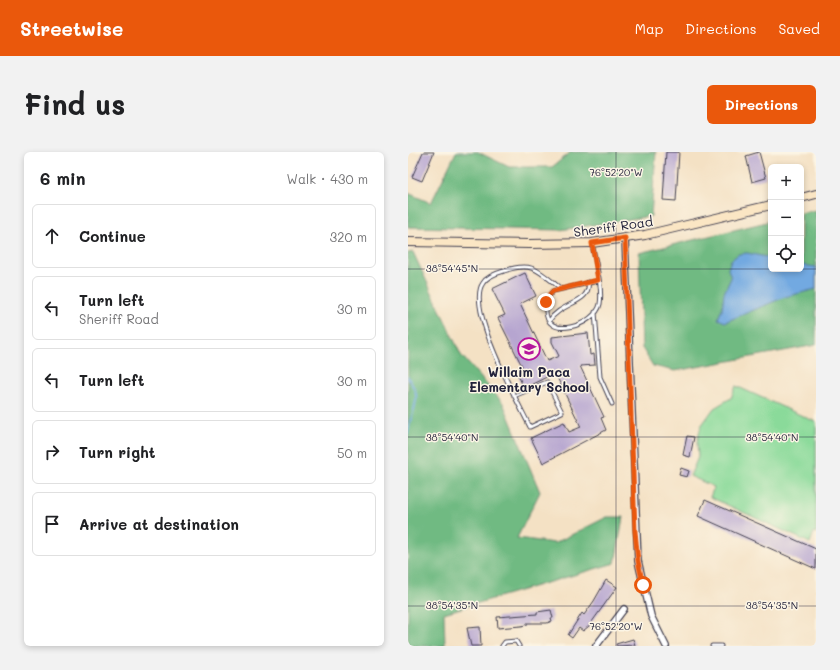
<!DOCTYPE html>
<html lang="en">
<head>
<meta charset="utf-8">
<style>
	:root { --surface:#fff; --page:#f2f2f2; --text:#202124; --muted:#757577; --line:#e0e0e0; --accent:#ea580c }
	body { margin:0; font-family:Mali,sans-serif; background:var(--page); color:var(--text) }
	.controls { position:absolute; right:12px; top:12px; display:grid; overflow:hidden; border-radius:6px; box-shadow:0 2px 6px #0003 }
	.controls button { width:36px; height:36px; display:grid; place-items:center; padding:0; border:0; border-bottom:1px solid var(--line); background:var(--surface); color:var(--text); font:20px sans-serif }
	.stop { position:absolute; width:12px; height:12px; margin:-9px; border:3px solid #ea580c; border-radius:50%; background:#fff }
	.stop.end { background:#ea580c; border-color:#fff; box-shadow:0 1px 4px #0008 }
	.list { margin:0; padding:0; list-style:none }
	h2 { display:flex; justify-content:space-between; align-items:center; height:52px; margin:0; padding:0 16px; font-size:17px }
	h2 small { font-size:13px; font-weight:400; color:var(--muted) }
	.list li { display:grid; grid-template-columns:26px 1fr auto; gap:12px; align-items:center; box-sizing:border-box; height:64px; margin:0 8px 8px; padding:0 8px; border:1px solid var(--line); border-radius:6px }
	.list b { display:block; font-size:15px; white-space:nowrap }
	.list p { margin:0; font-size:13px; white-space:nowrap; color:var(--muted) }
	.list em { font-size:13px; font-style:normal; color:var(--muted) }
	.icon { flex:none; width:22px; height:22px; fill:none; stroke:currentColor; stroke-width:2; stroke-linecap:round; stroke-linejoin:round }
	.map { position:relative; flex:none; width:408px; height:494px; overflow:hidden; border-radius:6px }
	header { display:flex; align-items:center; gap:24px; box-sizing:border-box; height:56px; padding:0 20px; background:var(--accent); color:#fff }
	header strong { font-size:19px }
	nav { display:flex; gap:22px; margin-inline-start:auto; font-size:14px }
	.intro { display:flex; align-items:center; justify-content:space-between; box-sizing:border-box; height:96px; padding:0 24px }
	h1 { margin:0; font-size:28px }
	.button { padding:10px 18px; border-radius:6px; background:var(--accent); color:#fff; font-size:14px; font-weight:700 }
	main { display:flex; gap:24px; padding:0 24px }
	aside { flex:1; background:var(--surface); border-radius:6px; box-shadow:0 2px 6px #0003 }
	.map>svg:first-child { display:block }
	.green { fill:#8ada9a; stroke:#567e6a }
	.forest { fill:#6fba82; stroke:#486e5e }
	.water { fill:#72a9e1; stroke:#4a668e }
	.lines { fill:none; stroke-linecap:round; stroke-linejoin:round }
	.stream { stroke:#72a9e1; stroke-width:2 }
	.building { fill:#b6a5d0 }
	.service-casing { stroke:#423f50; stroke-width:5 }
	.minor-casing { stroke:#423f50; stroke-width:8 }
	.secondary-casing { stroke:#423f50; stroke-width:10 }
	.service { stroke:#fff; stroke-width:3 }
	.minor { stroke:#fff; stroke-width:5.5 }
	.secondary { stroke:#fbe6c4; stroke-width:8 }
	.route { stroke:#ea580c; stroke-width:5 }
	.ticks { fill:none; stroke:#22223b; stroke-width:1; stroke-opacity:0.45 }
	.labels { text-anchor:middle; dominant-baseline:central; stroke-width:3; stroke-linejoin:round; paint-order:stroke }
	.street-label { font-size:13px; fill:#22223b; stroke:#fcf5e5 }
	.poi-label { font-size:13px; font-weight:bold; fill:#22223b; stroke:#fcf5e5 }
	.ticks-label { font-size:10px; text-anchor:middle; fill:#22223b; stroke:#fcf5e5; stroke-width:3; stroke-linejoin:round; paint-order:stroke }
</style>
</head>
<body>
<header>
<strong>Streetwise</strong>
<nav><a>Map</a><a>Directions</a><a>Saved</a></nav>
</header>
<div class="intro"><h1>Find us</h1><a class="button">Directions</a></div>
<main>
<aside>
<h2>6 min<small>Walk · 430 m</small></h2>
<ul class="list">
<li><svg class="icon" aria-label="ahead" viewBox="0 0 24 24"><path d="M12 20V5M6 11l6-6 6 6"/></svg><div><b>Continue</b></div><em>320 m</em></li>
<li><svg class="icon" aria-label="left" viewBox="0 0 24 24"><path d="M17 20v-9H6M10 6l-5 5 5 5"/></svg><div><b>Turn left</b><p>Sheriff Road</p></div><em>30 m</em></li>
<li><svg class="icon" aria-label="left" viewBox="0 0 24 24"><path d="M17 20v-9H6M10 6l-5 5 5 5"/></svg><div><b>Turn left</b></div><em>30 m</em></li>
<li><svg class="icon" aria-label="right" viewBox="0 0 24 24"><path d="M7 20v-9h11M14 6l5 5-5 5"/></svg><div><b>Turn right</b></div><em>50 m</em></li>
<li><svg class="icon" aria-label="arrive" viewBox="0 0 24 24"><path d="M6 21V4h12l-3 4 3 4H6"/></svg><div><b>Arrive at destination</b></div></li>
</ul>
</aside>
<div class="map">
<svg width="408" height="494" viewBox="0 0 408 494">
	<rect width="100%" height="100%" fill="#fcf5e5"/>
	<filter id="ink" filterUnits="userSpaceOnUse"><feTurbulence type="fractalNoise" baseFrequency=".025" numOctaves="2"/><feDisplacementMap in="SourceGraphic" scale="8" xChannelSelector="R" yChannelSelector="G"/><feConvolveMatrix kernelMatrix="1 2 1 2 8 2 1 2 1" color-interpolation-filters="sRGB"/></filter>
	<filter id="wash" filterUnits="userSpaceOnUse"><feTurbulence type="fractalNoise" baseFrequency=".012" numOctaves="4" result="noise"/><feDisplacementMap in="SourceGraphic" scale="16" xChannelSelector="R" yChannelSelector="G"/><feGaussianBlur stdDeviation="0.9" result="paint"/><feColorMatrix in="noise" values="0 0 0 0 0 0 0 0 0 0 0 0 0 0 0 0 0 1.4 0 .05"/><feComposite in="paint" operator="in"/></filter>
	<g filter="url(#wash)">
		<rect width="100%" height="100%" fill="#f4e1c4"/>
		<path class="green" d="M328,234L408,270V381L406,380L402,391L302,345L306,335L282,324L290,305L289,290L293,274L306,256L323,246Z"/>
		<path class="forest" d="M48,0H70L101,15H144L163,0H248L243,64L152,78L0,75V41L23,51Z
			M408,58V193L267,219L245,214L234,196L231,101L363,69V117H393V61Z
			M5,100L53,203L95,251L132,340L109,386L147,391L199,365H215L207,411L36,461L37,494H0V101Z"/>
		<path class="water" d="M339,101L363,106V117H393V113L408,115V137L377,145L317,170L310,167L314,157L316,141L323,126L320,117L323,108L331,102Z"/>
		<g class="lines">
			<path class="stream" d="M0,225C2,231 7,235 8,242C10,253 1,267 0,281"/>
		</g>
		<g id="blocks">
			<path class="building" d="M15,0H26L14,29L4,25Z
				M258,0H271L268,49L255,48Z
				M351,0L358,26L344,30L338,4Z
				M117,121L128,144L112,152L139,209L151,204L144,190V185L180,181L182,203L186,202L187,213L172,214L196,265L193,266L198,278L135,311L123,286L156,270L161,280L173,275L147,221L116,236L110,223L117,220L90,166L97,163L84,137Z
				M279,284L286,285L282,305L275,303Z
				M273,316L281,319L279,325L271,323Z
				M297,348L408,397V417L290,364Z
				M198,428L209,435L181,474L175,479L171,476L164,486L160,483L174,461L176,463L186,449Z
				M143,458L145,466H143L144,469L139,471H119V473L113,474L90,476L89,465L129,462V460Z
				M72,475L73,494H63L59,476Z
				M225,487L227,493L209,494L208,492Z"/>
		</g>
	</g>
	<g filter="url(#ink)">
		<use href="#blocks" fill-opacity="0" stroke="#423f50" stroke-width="1"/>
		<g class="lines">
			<g class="service-casing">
				<path id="service" d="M184,91C187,109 195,135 192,152C188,173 135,191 138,155C138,148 140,144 145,139L190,129
					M187,160L192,225L204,252
					M141,169C153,150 184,151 180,130
					M106,244L139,230L154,260L122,275C110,250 57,155 75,131C79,124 89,121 96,119C125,109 131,119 152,136
					M94,494L97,490L108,489L111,494
					M304,494H313"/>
			</g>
			<g class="minor-casing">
				<path id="minor" d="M217,86L230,409L243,464L258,494
					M188,494L216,457"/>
			</g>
			<g class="secondary-casing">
				<path id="secondary" d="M393,46L408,42
					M0,90L121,92L184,91L237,83L363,53"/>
			</g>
			<use href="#service" class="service"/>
			<use href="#minor" class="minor"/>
			<use href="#secondary" class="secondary"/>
		</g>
	</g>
	<g class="lines" filter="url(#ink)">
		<path class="route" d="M138,150L141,143L145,139L190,128L184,91L217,86L227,379L230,409L235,433"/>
	</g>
	<path class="ticks" d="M208,0V494M0,117H363M393,117H408M0,285H408M0,454H408"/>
	<defs>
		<g id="school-ring" transform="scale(1.15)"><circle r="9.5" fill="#fcf5e5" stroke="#b5179e" stroke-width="1.5"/><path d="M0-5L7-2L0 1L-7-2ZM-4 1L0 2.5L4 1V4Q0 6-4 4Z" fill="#b5179e"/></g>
	</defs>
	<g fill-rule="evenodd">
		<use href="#school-ring" x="121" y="197"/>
	</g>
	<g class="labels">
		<g class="street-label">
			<text transform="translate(205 74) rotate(-8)">Sheriff Road</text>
		</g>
		<g class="poi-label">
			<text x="121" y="219">Willaim Paca<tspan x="121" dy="15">Elementary School</tspan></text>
		</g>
	</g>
	<g class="ticks-label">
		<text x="208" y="24">76°52'20"W</text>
		<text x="44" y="120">38°54'45"N</text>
		<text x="44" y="289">38°54'40"N</text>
		<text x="364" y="289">38°54'40"N</text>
		<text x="44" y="457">38°54'35"N</text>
		<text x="364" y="457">38°54'35"N</text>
		<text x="208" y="478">76°52'20"W</text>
	</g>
</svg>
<div class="controls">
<button>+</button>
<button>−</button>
<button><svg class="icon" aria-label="locate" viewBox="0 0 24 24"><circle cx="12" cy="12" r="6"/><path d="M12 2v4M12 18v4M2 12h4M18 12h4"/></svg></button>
</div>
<div class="stop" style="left:235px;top:433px"></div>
<div class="stop end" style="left:138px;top:150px"></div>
</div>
</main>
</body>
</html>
